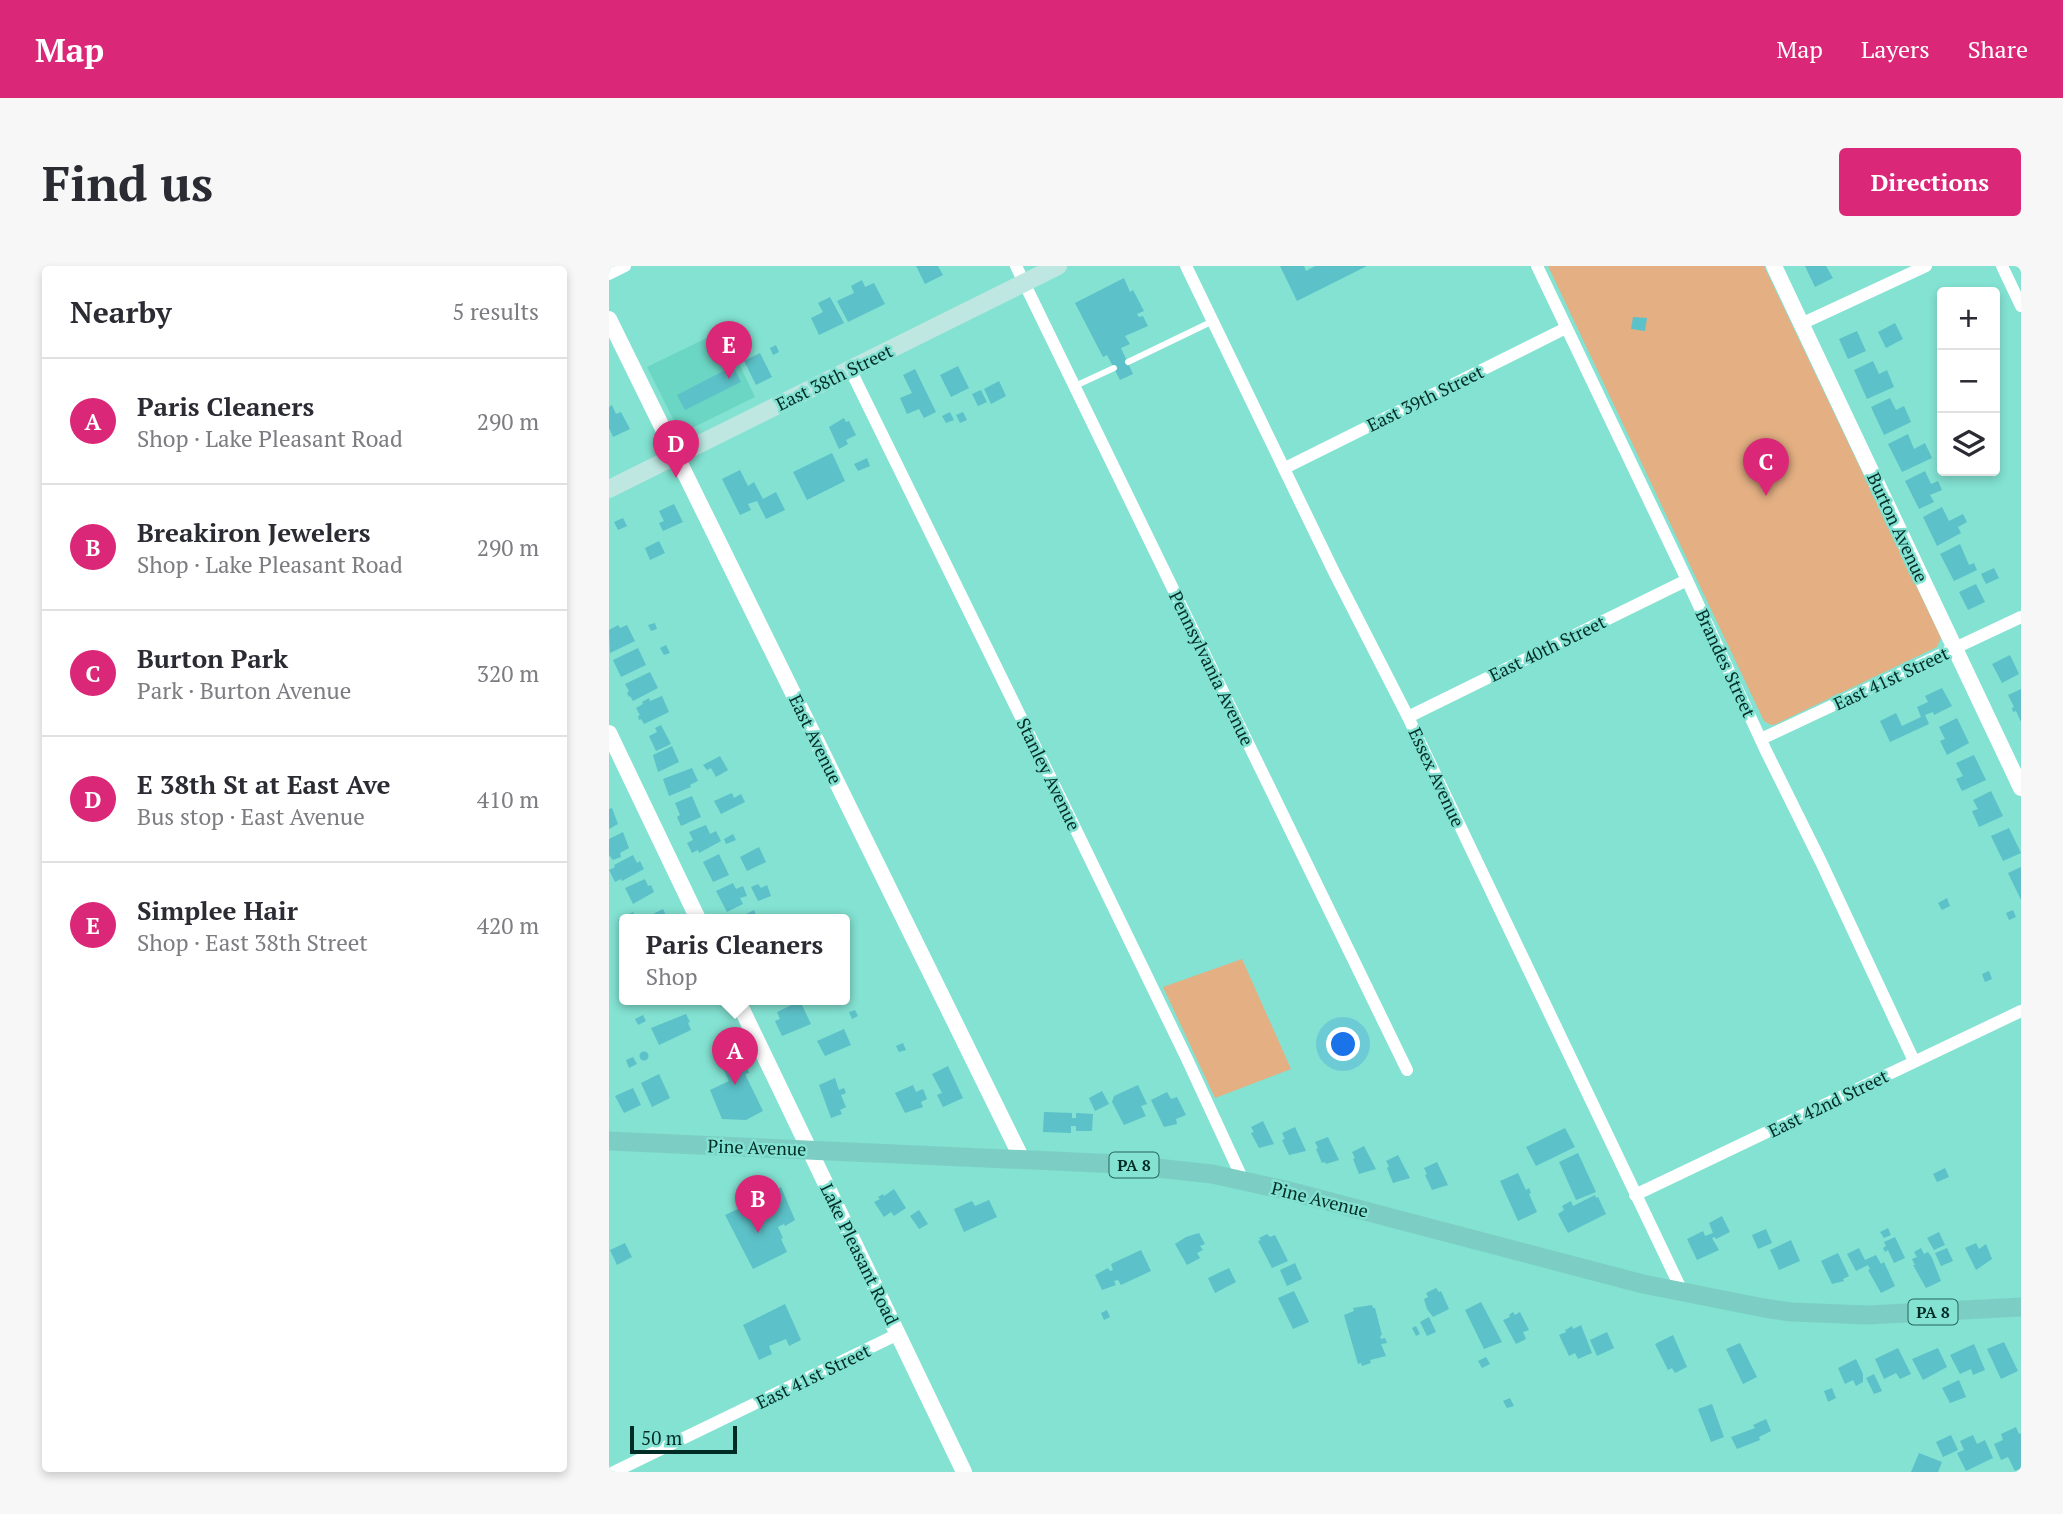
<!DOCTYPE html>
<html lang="en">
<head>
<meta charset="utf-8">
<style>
	:root { --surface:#fff; --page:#f7f7f7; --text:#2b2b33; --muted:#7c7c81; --line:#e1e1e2; --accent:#db2777 }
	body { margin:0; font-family:"PT Serif",serif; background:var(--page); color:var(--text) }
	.controls { position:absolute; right:21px; top:21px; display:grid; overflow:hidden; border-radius:7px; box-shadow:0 4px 10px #0003 }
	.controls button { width:63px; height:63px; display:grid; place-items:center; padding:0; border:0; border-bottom:2px solid var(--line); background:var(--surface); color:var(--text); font:35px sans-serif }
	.scale { position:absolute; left:21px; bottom:18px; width:107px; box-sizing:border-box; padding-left:7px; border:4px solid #002c26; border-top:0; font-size:19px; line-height:24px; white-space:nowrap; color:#002c26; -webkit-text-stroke:5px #83e2d2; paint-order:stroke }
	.you { position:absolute; left:735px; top:779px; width:24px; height:24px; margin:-18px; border:5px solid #fff; border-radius:50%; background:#1a73e8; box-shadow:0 0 0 10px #1a73e833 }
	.badge { display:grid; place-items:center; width:46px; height:46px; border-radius:50%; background:var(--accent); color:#fff; font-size:23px; font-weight:700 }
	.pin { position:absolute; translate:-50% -58px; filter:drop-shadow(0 2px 4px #0008) }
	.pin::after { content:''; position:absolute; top:37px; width:24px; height:21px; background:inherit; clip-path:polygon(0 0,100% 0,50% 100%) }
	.popup { position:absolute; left:10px; top:648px; width:231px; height:91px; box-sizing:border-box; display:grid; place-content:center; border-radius:7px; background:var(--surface); filter:drop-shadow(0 2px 5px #0005); font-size:23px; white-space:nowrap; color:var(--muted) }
	.popup b { font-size:26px; color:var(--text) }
	.popup::after { content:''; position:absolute; left:50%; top:100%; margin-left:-14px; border:14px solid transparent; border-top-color:var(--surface) }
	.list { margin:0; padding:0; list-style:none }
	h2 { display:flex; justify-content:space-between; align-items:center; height:91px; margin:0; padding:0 28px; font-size:30px }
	h2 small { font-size:23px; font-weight:400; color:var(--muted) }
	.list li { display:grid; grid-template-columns:46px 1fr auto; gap:21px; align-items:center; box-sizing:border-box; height:126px; padding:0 28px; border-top:2px solid var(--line) }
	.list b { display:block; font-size:26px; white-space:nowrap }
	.list p { margin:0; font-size:23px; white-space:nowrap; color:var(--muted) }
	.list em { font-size:23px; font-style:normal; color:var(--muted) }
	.icon { flex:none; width:38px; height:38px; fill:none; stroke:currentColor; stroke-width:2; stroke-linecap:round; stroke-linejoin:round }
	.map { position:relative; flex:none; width:1412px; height:1206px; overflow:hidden; border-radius:7px }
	header { display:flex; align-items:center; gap:42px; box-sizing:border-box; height:98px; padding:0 35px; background:var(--accent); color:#fff }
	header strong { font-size:33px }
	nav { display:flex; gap:38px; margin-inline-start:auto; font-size:24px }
	.intro { display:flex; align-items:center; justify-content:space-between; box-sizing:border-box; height:168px; padding:0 42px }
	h1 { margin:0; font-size:49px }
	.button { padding:18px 32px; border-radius:7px; background:var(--accent); color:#fff; font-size:24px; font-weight:700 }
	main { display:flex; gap:42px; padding:0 42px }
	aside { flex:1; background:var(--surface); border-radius:7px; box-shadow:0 4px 10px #0003 }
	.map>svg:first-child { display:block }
	.built { fill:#6cd6c4 }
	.green { fill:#e3af83 }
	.building { fill:#5cc1c8 }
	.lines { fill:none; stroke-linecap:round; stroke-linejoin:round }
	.service { stroke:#fff; stroke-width:6 }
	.minor { stroke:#fff; stroke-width:12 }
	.tertiary { stroke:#fff; stroke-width:16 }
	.secondary { stroke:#bee7e1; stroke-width:18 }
	.primary { stroke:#7ccec4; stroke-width:19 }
	.labels { text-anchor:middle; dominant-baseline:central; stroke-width:5; stroke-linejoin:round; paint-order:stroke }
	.shield { fill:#83e2d2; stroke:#27635a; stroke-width:2 }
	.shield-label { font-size:16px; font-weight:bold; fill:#002c26 }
	.street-label { font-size:18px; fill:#002c26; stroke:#83e2d2 }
</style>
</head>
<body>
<header>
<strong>Map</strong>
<nav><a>Map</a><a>Layers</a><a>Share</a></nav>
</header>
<div class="intro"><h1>Find us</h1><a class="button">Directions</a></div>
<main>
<aside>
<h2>Nearby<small>5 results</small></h2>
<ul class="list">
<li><span class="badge">A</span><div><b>Paris Cleaners</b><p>Shop · Lake Pleasant Road</p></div><em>290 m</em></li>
<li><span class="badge">B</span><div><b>Breakiron Jewelers</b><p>Shop · Lake Pleasant Road</p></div><em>290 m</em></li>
<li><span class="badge">C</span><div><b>Burton Park</b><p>Park · Burton Avenue</p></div><em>320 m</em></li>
<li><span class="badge">D</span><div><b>E 38th St at East Ave</b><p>Bus stop · East Avenue</p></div><em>410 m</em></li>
<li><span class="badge">E</span><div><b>Simplee Hair</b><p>Shop · East 38th Street</p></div><em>420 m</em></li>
</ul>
</aside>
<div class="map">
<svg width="1412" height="1206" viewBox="0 0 1412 1206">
	<rect width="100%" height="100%" fill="#83e2d2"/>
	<path class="built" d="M114,64L146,131L81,163L73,165L67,159L38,101Z"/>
	<path class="green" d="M939,0H1155L1332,372L1328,381L1167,458L1162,459L1155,455Z
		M633,693L682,803L606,832L554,721Z"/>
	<path class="building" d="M307,0H329L334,9L316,18Z
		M671,0H695L697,5L706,0H758L688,35Z
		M1196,0H1217L1224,12L1206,21Z
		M515,12L521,26L524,24L535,45L528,48L530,51L534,50L539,60L516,70L521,78L512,82L524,108L511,114L498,89L494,91L466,37Z
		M253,14L256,21L265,17L276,38L239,56L228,35L245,27L242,20Z
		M221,31L235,57L210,69L202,52L214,46L209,37Z
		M1024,51L1038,52L1036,65L1022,63Z
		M1286,57L1294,73L1277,82L1269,66Z
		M1248,65L1257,85L1239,93L1230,73Z
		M167,79L170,86L164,89L161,82Z
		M151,87L163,111L147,119L135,95Z
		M1264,95L1270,108L1278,104L1285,121L1258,133L1245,104Z
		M124,100L132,116L76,144L68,129Z
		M349,100L360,122L342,131L331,109Z
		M306,103L327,146L315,152L310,143L298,148L291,132L303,127L294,109Z
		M390,115L397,130L382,138L375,123Z
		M372,124L378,136L369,140L363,128Z
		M1281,132L1287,144L1295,140L1302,156L1275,169L1262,141Z
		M3,139L7,148L12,146L21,163L4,171L0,162V141Z
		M341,146L345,154L337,157L333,150Z
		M354,146L358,154L351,157L347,149Z
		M235,152L237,156L240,155L247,169L237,174L239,178L230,183L220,161Z
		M1299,168L1305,183L1316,177L1323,192L1293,206L1279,178Z
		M223,187L236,215L198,234L184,206Z
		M258,192L261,200L249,205L245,198Z
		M131,204L139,220L145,216L154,233L167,226L176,244L157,253L148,235L139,238L142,244L131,249L113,213Z
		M1316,205L1322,218L1329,215L1333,224L1321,229L1325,236L1310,243L1296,215Z
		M65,238L74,256L54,265L50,257L55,255L50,245Z
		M1333,241L1340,255L1354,248L1358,256L1349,261L1352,267L1328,280L1314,251Z
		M14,252L18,260L9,264L5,256Z
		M50,275L56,287L41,294L36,282Z
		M1351,278L1360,299L1365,297L1368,304L1345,315L1331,288Z
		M1385,302L1390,312L1377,318L1372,308Z
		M1367,318L1376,336L1359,344L1350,326Z
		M46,357L48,363L42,365L39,359Z
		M9,359L11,362L18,359L26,375L1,387L0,364Z
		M57,379L61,387L55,389L51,382Z
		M29,382L37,399L12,411L4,394Z
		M1401,389L1410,408L1393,417L1383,398Z
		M41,406L49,422L24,435L21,430L20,431L18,427L20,425L16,418Z
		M1333,422L1343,440L1325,449L1324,446L1316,449L1320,458L1281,476L1271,455L1287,447L1293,460L1312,451L1308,441L1319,436L1316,430Z
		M1412,423V456L1407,445L1404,446L1403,442L1405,441L1399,429Z
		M53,430L60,446L35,458L32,453L30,454L29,450L31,449L27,442L34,438L33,436L40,432L41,435Z
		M1348,452L1360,477L1338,489L1331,475L1336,473L1330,461Z
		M52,459L62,478L47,485L40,470L48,466L46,462Z
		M63,480L70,496L49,506L44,489Z
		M1365,489L1377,514L1353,525L1347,513L1354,510L1347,497Z
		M111,490L119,504L107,511L102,502L98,504L94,499Z
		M83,502L89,515L81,519L82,521L60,530L54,513Z
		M1382,525L1394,550L1370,561L1363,545L1369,543L1364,534Z
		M123,527L125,532L132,528L136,536L112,548L105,535Z
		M83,530L92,551L72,560L68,551L71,549L66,537Z
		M3,542L9,558L0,563V543Z
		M97,559L101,568L107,565L112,575L90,587L89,584L83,587L78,577L84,574L80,566Z
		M1400,562L1412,587L1394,595L1382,570Z
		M14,566L20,582L11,587L12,591L4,594L0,589V573Z
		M124,568L127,574L117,578L115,573Z
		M150,581L157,596L138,605L131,591Z
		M110,588L120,609L104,616L94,596Z
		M24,589L28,597L31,595L35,603L13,615L12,613L6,616L0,604L6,601L5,599Z
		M1412,601V634L1399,607Z
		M36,613L39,620L42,619L45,626L24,638L16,622Z
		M124,617L127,623L134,620L138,630L131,632L134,638L118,646L107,625Z
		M149,618L152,622L158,619L162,630L149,635L142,621Z
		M1338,632L1341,640L1333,644L1329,637Z
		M54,643L59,653H34Z
		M145,644L149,653H127Z
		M1404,644L1407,651L1400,654L1397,647Z
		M24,646L27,653H16V667L9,654Z
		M1380,705L1383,713L1376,716L1373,708Z
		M191,735L202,758L173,770L166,755L171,753L168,746Z
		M246,744L249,750L243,753L240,746Z
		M77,748L81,756L79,757L82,764L50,779L42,762Z
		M34,749L37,755L29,759L26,753Z
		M235,763L242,779L216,790L208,775Z
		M294,777L297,784L290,786L287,780Z
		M124,785L132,802L137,799L140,807L136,808L154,845L137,854L113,853L101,824L120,815L109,792Z
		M30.5 790a4.5 4.5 0 1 1 9 0a4.5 4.5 0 1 1-9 0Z
		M24,791L28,798L20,802L17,794Z
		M339,800L354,832L334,841L328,829L333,827L323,808Z
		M50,808L61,832L43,841L32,817Z
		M226,812L230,824L235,822L237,827L232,829L237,841L231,844L233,848L222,852L210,819Z
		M304,819L307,826L314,823L318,833L312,836L314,841L296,847L286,827Z
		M529,819L538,838L532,840L537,850L515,859L503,836L505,830Z
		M24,822L32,839L15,847L6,830Z
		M493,825L500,838L486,845L480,832Z
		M558,826L562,833L568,831L577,849L567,853L568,858L555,861L542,834Z
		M435,846L463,847V852H467V847L484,848L483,865H467V860H462V867L434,866Z
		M654,855L665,878L650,882L642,867L645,866L642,861Z
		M686,861L697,885L680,889L673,874L676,873L673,867Z
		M956,862L966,881L927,900L917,881Z
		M719,871L730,894L717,898L716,896L713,897L707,883L709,882L706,876Z
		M755,880L767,903L750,908L744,893L746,892L743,886Z
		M969,887L987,926L967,934L950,896Z
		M789,889L801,912L784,917L778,902L780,900L777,895Z
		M828,896L839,919L823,924L816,909L818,908L815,902Z
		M1336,902L1340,911L1328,916L1324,908Z
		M909,907L917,924L920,922L922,927L920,928L928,946L909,955L891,915Z
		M172,921L186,954L176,960L175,958L169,961L174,972L172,973L178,986L144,1003L116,949L135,940L134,938L153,928L154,930Z
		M285,923L297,942L285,950L282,946L275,951L265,936L271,933L269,931L274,928L275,930Z
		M986,929L987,932L989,931L997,948L959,967L949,948L955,944L953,940L962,935L964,940Z
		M380,934L388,951L355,966L345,943L363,935L366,940Z
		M310,944L319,958L310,963L301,950Z
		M1113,950L1121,966L1107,973L1106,971L1103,972L1110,984L1088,994L1078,973L1094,965L1096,970L1104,967L1100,957Z
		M1279,962L1282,969L1275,972L1271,966Z
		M1157,963L1163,977L1149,983L1143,969Z
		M1330,966L1336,979L1325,984L1318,972Z
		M590,967L596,978L591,980L594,984L588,987L591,992L578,999L566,978L577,971Z
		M658,968L661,971L666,969L679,995L663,1002L649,975L652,974L650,972Z
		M1286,971L1296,992L1285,997L1279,984L1276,986L1274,982L1277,980L1275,976Z
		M1182,974L1191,995L1170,1004L1161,984Z
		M16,977L23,991L8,999L1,984Z
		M1367,977L1370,983L1377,978L1383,993L1367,1004L1356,982Z
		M1250,982L1256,994L1267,989L1272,998L1275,996L1286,1020L1272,1027L1259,1004L1261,1003L1259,999L1247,1005L1238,988Z
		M1312,982L1315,988L1319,986L1323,992L1332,1015L1317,1022L1304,999H1306L1303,993L1308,991L1305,986Z
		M1338,982L1344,995L1332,1000L1326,987Z
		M532,984L542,1005L512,1019L509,1014L505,1015L507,1019L493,1024L486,1009L499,1002L501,1005L504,1004L502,998Z
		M1229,987L1240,1010L1234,1013L1235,1015L1223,1018L1212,995Z
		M686,997L693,1013L678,1020L671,1004Z
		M620,1002L627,1016L606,1027L599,1012Z
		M827,1022L830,1026L832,1025L840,1043L824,1051L818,1043L815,1033L819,1031L817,1027Z
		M685,1025L700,1056L684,1063L669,1032Z
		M872,1036L893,1076L875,1083L856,1044Z
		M176,1038L192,1074L180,1080L177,1073L160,1080L163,1088L150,1094L134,1059Z
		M763,1039L764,1042H766L773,1069L771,1070L772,1073L776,1072L778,1077L772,1078L777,1090L761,1094L762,1097L753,1100L752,1097L749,1098L735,1049L745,1045L744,1042Z
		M498,1044L501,1051L495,1054L492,1047Z
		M904,1046L906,1049L911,1046L920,1064L914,1066L917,1073L907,1078L894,1054L901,1051L900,1049Z
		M820,1051L827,1066L818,1070L811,1056Z
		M972,1059L983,1087L969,1093L966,1087L960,1090L950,1069L957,1066L956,1064L958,1063L963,1060L964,1063Z
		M807,1060L811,1068L807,1070L803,1062Z
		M998,1066L1005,1082L988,1090L981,1074Z
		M1064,1069L1078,1101L1066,1107L1063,1102L1059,1104L1046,1078Z
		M1395,1076L1409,1105L1392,1113L1378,1083Z
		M1131,1077L1148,1111L1134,1118L1117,1083Z
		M1365,1078L1376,1104L1364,1109L1362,1103L1351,1108L1341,1089Z
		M1289,1082L1302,1108L1291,1113L1287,1107L1275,1113L1266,1093Z
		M1329,1082L1338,1101L1314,1114L1303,1093Z
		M877,1091L881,1098L873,1102L869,1095Z
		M1247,1093L1254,1108V1116L1247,1120L1244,1114L1236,1118L1229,1102Z
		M1265,1108L1273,1125L1265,1128L1257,1112Z
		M1350,1114L1357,1131L1341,1137L1333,1122Z
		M1223,1122L1227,1132L1219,1136L1215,1125Z
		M901,1132L905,1140L898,1142L894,1135Z
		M1103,1138L1115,1171L1102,1176L1089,1143Z
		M1157,1153L1162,1165L1150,1171L1151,1174L1128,1183L1122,1171L1146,1162L1144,1159Z
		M1407,1161L1410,1168L1412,1167V1202L1406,1205L1399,1191L1392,1194L1385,1178L1394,1174L1392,1168Z
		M1342,1169L1349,1184L1334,1191L1327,1176Z
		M1364,1169L1368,1178L1376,1174L1384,1192L1357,1205L1348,1187L1355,1184L1351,1175Z
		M1310,1187L1333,1196L1329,1206H1302Z"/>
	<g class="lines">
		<path class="service" d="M519,96L604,55
			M466,120L505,102"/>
		<path class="minor" d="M407,0L798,804
			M577,0L725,306L799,451L1073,1025
			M928,0L1078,314L1157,485L1212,596L1305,795
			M1393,0L1412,40
			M0,8L16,0
			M1192,58L1317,0
			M241,103L452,533L578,793L634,914
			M676,202L957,62
			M799,451L1078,314
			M1152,473L1412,351
			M1026,929L1412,745
			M5,1206L289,1068"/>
		<path class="tertiary" d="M1165,0L1412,522
			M0,53L413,893
			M0,467L89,653
			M128,733L355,1206"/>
		<path class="secondary" d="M0,223L449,0"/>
		<path class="primary" d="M0,875L511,898L603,908L676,924L1034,1018L1155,1042L1182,1046L1259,1049L1412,1041"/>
	</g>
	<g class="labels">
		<g class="shield">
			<rect x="500.5" y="886.5" width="49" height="25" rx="5"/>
			<rect x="1299.5" y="1033.5" width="49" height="25" rx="5"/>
		</g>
		<g class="shield-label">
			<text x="525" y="899">PA 8</text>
			<text x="1324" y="1046">PA 8</text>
		</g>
		<g class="street-label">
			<text transform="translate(225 111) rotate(-26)">East 38th Street</text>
			<text transform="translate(816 132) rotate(-26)">East 39th Street</text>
			<text transform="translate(1289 261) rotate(65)">Burton Avenue</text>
			<text transform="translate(938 382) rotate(-26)">East 40th Street</text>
			<text transform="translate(1117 397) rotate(65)">Brandes Street</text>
			<text transform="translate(603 402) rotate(64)">Pennsylvania Avenue</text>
			<text transform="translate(1282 412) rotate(-25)">East 41st Street</text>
			<text transform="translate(207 473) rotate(64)">East Avenue</text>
			<text transform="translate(440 508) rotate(64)">Stanley Avenue</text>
			<text transform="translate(828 511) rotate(65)">Essex Avenue</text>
			<text transform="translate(1219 837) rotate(-26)">East 42nd Street</text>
			<text transform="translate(148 881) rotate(2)">Pine Avenue</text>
			<text transform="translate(711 933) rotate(14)">Pine Avenue</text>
			<text transform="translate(251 988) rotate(64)">Lake Pleasant Road</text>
			<text transform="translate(204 1110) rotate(-26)">East 41st Street</text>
		</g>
	</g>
</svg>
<div class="controls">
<button>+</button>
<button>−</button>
<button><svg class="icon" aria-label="layers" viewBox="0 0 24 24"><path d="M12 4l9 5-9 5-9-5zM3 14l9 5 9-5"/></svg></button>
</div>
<div class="scale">50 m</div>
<div class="you"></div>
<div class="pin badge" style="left:126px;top:819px">A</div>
<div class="popup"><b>Paris Cleaners</b>Shop</div>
<div class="pin badge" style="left:149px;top:967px">B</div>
<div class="pin badge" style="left:1157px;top:230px">C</div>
<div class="pin badge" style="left:67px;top:212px">D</div>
<div class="pin badge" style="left:120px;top:113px">E</div>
</div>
</main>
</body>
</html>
